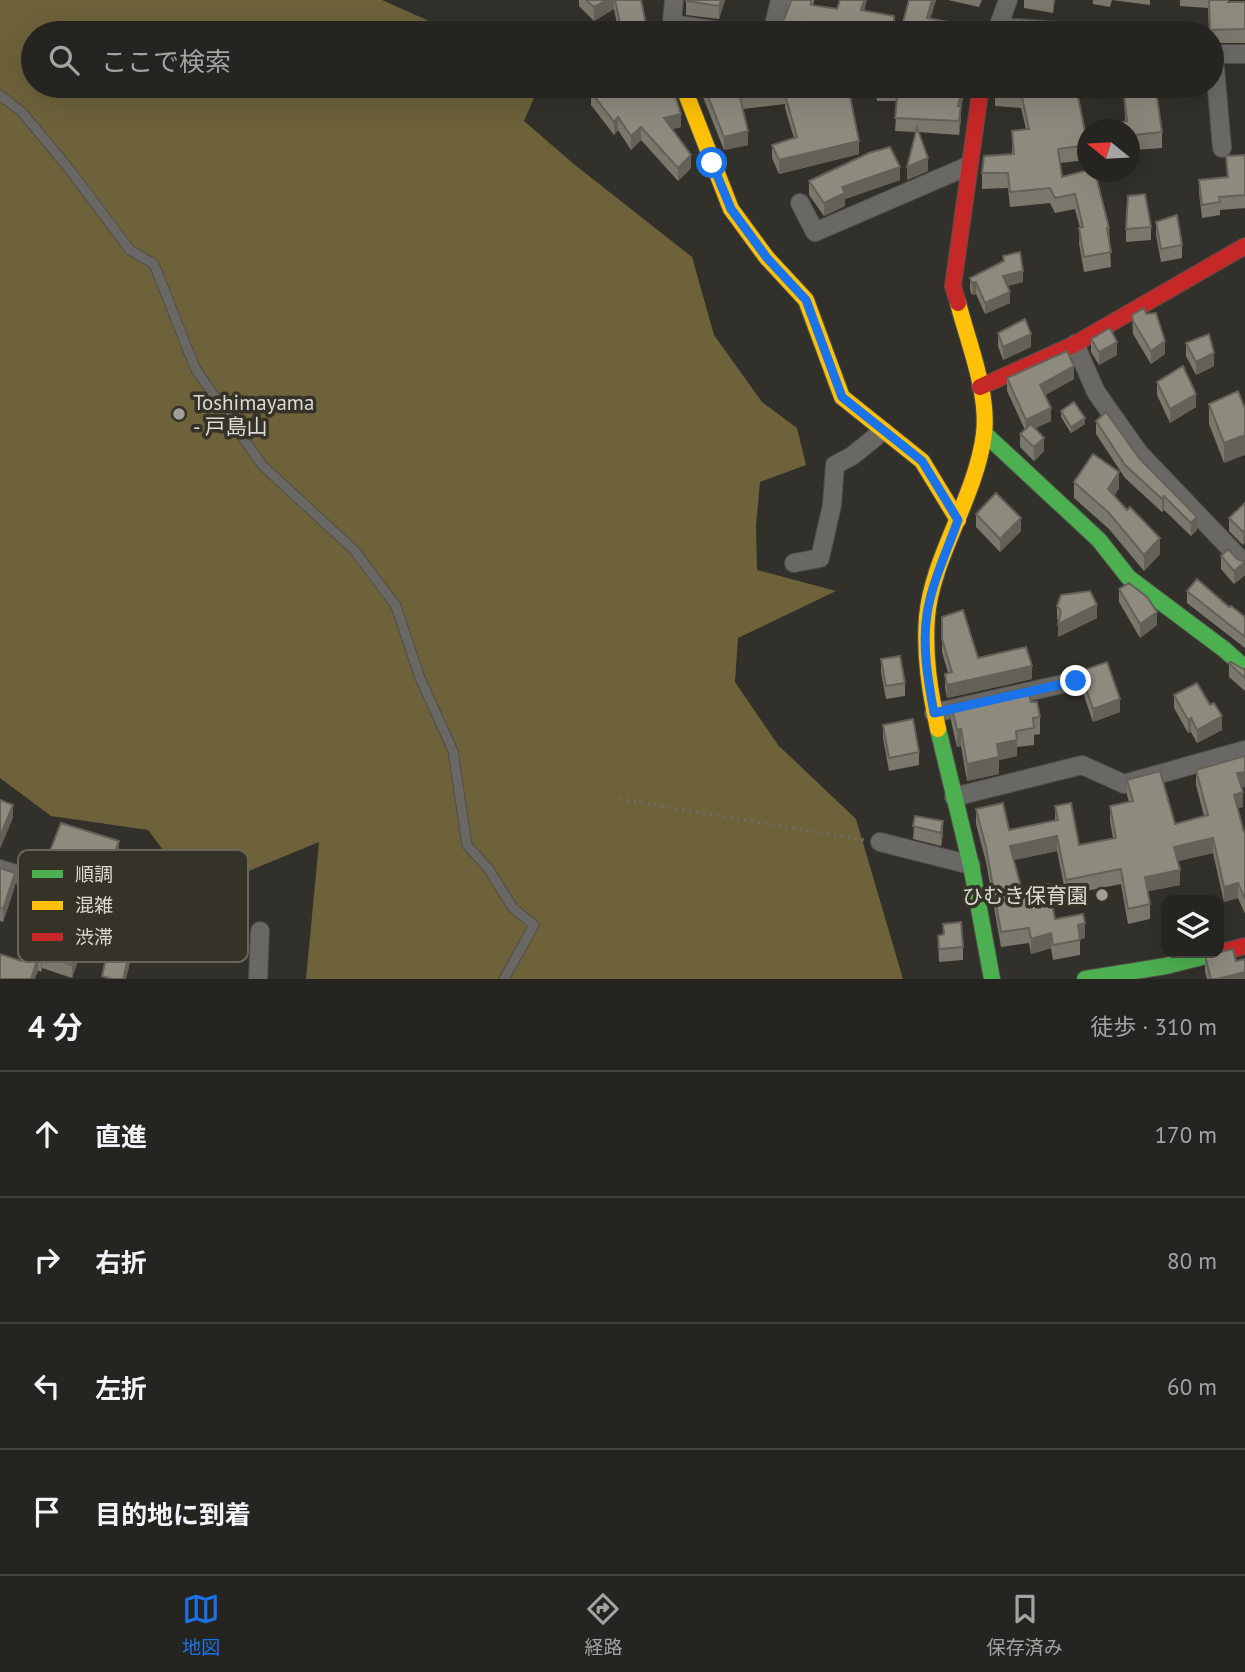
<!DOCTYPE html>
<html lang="ja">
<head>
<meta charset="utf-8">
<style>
	:root { --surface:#262420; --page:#2e2c29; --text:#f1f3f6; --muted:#a4a4a5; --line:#42413e; --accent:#1a73e8 }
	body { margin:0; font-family:"PT Sans","Noto Sans JP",sans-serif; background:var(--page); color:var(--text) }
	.controls { position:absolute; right:21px; bottom:21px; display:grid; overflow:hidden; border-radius:14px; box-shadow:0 7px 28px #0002 }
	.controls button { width:63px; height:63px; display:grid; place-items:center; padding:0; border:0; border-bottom:2px solid var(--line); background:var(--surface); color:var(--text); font:35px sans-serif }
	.compass { position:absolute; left:1077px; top:119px; width:63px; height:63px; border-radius:50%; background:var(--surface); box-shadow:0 7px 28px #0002; rotate:288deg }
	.stop { position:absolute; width:21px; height:21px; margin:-16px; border:5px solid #1a73e8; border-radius:50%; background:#fff }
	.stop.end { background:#1a73e8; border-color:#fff; box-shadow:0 2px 7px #0008 }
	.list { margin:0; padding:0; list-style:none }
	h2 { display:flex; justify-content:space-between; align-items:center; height:91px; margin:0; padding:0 28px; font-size:30px }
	h2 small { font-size:23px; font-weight:400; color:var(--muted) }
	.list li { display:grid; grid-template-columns:46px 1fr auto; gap:21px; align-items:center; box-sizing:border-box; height:126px; padding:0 28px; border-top:2px solid var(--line) }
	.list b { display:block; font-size:26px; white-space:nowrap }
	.list em { font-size:23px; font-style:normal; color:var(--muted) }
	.icon { flex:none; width:38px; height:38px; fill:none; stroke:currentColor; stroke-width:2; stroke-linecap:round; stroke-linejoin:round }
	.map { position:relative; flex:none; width:1245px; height:979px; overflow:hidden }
	.search { position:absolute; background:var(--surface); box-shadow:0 7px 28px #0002; left:21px; right:21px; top:21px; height:77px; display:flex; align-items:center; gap:18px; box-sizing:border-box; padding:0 24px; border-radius:38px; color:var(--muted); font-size:26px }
	.sheet { height:595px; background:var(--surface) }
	nav { display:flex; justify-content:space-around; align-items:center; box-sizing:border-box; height:98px; border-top:2px solid var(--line); background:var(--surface); font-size:19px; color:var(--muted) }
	nav a { display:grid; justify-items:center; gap:4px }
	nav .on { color:var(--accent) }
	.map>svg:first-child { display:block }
	.forest { fill:#6d623a }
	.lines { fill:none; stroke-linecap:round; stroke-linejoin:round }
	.lane-casing { stroke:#504e4a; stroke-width:11 }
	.street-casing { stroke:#504e4a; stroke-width:20 }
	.fast-casing { stroke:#504e4a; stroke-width:18 }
	.slow-casing { stroke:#504e4a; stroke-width:18 }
	.jam-casing { stroke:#504e4a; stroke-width:18 }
	.path { stroke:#6e6c69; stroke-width:3.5; stroke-dasharray:2 5; stroke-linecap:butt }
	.lane { stroke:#696864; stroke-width:9 }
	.street { stroke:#696864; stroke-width:18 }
	.fast { stroke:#4caf50; stroke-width:16 }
	.slow { stroke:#ffc107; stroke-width:16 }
	.jam { stroke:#c62828; stroke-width:16 }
	.wall { fill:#7a776c }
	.shaded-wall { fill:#636158 }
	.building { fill:#8e8a7e; stroke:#636158; stroke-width:2 }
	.route { stroke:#1a73e8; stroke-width:9 }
	.poi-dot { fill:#a09e98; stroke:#353227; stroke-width:2.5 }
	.labels { text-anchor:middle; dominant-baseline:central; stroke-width:7; stroke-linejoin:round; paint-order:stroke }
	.poi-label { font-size:21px; fill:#dcdad4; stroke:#353227; text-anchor:start }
	.key { fill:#353227; stroke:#67645b; stroke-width:2 }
	.key-label { font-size:19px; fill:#dcdad4 }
</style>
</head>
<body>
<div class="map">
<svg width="1245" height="979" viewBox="0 0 1245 979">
	<rect width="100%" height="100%" fill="#32302a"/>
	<path class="forest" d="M0,0H382L456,33H33V86H539L524,121L575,165L692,257L714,335L762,402L797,428L806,465L760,482L756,526L757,570L836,591L738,638L735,682L778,745L856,819L903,979H306L319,842L222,882H187L148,830L51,816L0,778Z"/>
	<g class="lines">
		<g class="lane-casing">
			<path id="lane" d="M0,95L22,112L70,170L130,250L154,264L195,368L262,465L354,550L396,606L420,678L453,751L467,845L488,868L513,908L534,925L504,979"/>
		</g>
		<g class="street-casing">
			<path id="street" d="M672,24L733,33
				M998,27L1095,33
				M671,33L674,0
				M772,33L780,0
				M996,33L1008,0
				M1212,54H1245
				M1214,55L1222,148
				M800,203L815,232L968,166
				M1075,344L1096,392L1139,453L1245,564
				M794,563L820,558L832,505L835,465L852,456L883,431
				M934,713L1076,681
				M954,797L1082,765L1124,784L1245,750
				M880,842L971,865
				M0,869L28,878L145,928
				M258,979L260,931"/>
		</g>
		<g class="fast-casing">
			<path id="fast" d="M984,433L1099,540L1129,578L1225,650L1245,668
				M938,729L971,865L992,979
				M1085,979L1166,966L1218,953"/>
		</g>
		<g class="slow-casing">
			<path id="slow" d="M683,86L731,209L767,258L806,300L842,397L922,461L958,520
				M938,729C930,692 924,656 927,617C932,557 976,497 984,434C989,393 968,342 958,303"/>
		</g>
		<g class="jam-casing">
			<path id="jam" d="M958,303L953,286L981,86
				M980,387L1075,344L1245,246
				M1219,953L1245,946"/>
		</g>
		<path class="path" d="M620,799L864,840"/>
		<use href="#lane" class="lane"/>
		<use href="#street" class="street"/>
		<use href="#fast" class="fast"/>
		<use href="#slow" class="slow"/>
		<use href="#jam" class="jam"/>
	</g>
	<path class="wall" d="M579,0H641L647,33H619L614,9L594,21L579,6Z
		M686,0H725L719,19L686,15Z
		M788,0H814L813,5L837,9L864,10L894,33H782V24L788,7Z
		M909,0H936L930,18L971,33H902V26Z
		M948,0H982L979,7Z
		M1024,0H1055L1053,13L1024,8Z
		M1093,0H1150V5L1112,0L1110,7L1093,4Z
		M1180,0H1228V2H1245V43H1212V33H1209L1208,8L1180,6Z
		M703,86H787L788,94L811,91L859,154L779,174L772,158V145L794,138L785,108V104L743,109L748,145L724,150L703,97Z
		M875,86H966L961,106V119L959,135L918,132L928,171L907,180L916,132L895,131L897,101H877Z
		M995,86H1076L1085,132L1088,131V160L1060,163L1062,177L1109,228L1111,267L1084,272L1079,243L1080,228L1075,209L1055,213L1050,203L1010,207L1008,188L982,189V173L1012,154V131L1026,129L1021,108L995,106Z
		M591,92L681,127L672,129L691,168L678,181L641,140L631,150L618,130L614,135L591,105Z
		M1124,96L1162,132V148L1134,150V155H1130V130L1125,121Z
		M1245,155V208L1220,210V215L1202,218L1199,193V180L1227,177L1226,156Z
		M900,180L845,199V206L824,216L809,195V181Z
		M1156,222L1182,245V258L1161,262L1156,235Z
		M1151,227V240L1126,242V229Z
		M1003,256L1023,282L1007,286L1010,303L985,314L976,294L972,295L970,290V278L1003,261Z
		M1132,315L1165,354L1151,364L1133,334Z
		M998,333L1031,347L1003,360L998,346Z
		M1091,339L1117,355L1099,365L1091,352Z
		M1186,343L1214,366L1196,375L1186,356Z
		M1007,378L1074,379L1045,395L1051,421L1035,428L1044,451L1034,461L1020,447V434L1025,430L1007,391Z
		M1157,382L1196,407L1170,423L1157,395Z
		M1238,391L1224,463L1209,424V404Z
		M1061,411L1085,424L1071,433L1061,417Z
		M1096,421L1139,458L1197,530L1191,536L1164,510L1162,512L1125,478L1096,434Z
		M1074,482L1119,488L1114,496L1160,554L1144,571L1109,529L1074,498Z
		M1245,503L1243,545L1229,531V518Z
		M976,514L1021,531L1000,552L976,527Z
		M1221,556L1245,575L1234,584L1221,569Z
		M1119,589L1157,625L1140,638L1119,602Z
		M1187,591L1229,607L1245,617V648L1187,603Z
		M1057,606L1097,618L1058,637L1059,621L1057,619Z
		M942,617L978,658L1032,679L947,698L945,687V674L948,673L942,652Z
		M881,659L905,683V696L886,699L881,672Z
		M1229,663L1243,669H1245V691L1229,677Z
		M1082,677L1120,712L1093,722L1082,690Z
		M995,694L1031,702L1040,717V734L1034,735V745L1017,747V756L999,760V774L967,781L961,746L957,747L951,721V704H968L995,701Z
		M1174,695L1222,730L1197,743L1191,732L1188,733L1174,708Z
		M883,725L919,752V765L889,771L883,738Z
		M1245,756V787H1241L1243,807L1238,808L1244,832H1245V914L1238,898L1224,902L1213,853L1178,861L1180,885L1148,891L1150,904V919L1128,924L1121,884L1066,895L1057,851L1013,860L1022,891L1055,919L1085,938L1080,939V955L1053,960L1051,948L1031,954L1029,943L1001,947L986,862L976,824V809L1009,830L1055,821V806L1079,845L1113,838L1110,821V806L1129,802L1127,795V780L1175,824L1204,816L1196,785V770Z
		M915,816L943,834L941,846L913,839Z
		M48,856L119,859L104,898L82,889V886L48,873Z
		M0,868L15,886L3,922L0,921Z
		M65,919H96L87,942L85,941L72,978L42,968L41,972L21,961Z
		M943,924L963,947V960L939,962L938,936L943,934Z
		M1205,956L1236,961L1245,979H1207L1205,972Z"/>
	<path class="shaded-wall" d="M607,0H614V9L594,21V7Z
		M721,0H725L719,19V6Z
		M864,0H867L861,23V10Z
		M932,0H936L927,31V18Z
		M1053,0H1055L1053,13Z
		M963,86H966L958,119V106Z
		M961,106V119L959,135V121Z
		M681,114V127L664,131V118Z
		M618,117V130L614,135V122Z
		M641,127V140L631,150V136Z
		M748,131V145L724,150V137Z
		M859,141V154L779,174V160Z
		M691,155V168L678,181V168Z
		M928,158V171L907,180V167Z
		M900,167V180L845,199V206L824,216V203L842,187Z
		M1023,271V282L1003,287V276Z
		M976,282V294L972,295V283Z
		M1010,292V303L985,314V303Z
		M1031,334V347L1003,360V347Z
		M1165,341V354L1151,364V351Z
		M1117,342V355L1099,365V352Z
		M1214,353V366L1196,375V362Z
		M1074,366V379L1040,398V385Z
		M1196,394V407L1170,423V409Z
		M1051,408V421L1026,433V420Z
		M1085,418V424L1071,433V427Z
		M1245,435V455L1224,463V443Z
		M1044,438V451L1034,461V447Z
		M1119,472V488L1108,505V489Z
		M1164,496V510L1162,512V499Z
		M1197,517V530L1191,536V523Z
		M1021,518V531L1000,552V539Z
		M1245,530V543L1243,545V532Z
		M1160,538V554L1144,571V555Z
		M1245,562V575L1234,584V571Z
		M1097,605V618L1058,637V624Z
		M1157,612V625L1140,638V624Z
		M1032,666V679L947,698V685Z
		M1120,699V712L1093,722V709Z
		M1222,716V730L1197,743V730Z
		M1191,718V732L1188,733V720Z
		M961,729V746L957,747V730Z
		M1017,740V756L999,760V774L967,781V764L997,744Z
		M1245,772V787L1237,788V773Z
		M1243,792V807L1234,809V795Z
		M13,805V818L0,849V836Z
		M943,821V834L941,846V833Z
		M1057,836V851L1010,861V846Z
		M1213,838V853L1174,862V847Z
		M119,841V859L104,898V881Z
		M1180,870V885L1145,892V877Z
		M15,873V886L3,922V909Z
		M1238,883V898L1224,902V887Z
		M96,906V919L87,942V929Z
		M133,922L130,963L126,979H123Z
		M1085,923V938L1078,940V925Z
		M85,928V941L72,978V965Z
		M1051,933V948L1031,954V939Z
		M42,955V968L41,972V959Z
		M38,958V971L35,979H31Z
		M1245,972V979H1217Z"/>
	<path class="building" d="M586,0H607L594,7Z
		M615,0H641L647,29L622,33Z
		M686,0H721L719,6L686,1Z
		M788,0H811V5L837,9L840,0H864L861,10L894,16V33H849L803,22L805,29L782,24L791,1Z
		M909,0H932L927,18L971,26L969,33H929L902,26Z
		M1209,0H1228V2H1245V29L1210,30Z
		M1005,24H1018V27L1034,25L1059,27L1058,33H997V29Z
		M782,31H805L806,33H782Z
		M598,86H635L637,87L642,86H672L681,114L664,118L691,155L678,168L641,127L631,136L618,117L614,122L591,92Z
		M704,86H787L788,90L740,97L748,131L724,137Z
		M844,86H848L859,141L779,160L772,145L797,137L785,95L810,89L811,91Z
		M877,86H963L958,106H961L959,121L895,118L898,88H877Z
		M995,86H1076L1085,132L1088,131V145L1058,149L1062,177L1088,170V172H1095L1109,228H1107L1111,252L1084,257L1079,228L1083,227L1075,194L1055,198L1050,188L1010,192L1008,173H982L984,156L1014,154L1012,131L1029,129L1021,93L995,91Z
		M1156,90L1162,132L1134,135V140H1130V130H1094L1127,121L1124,96Z
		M917,128L928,158L907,167Z
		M890,147L900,167L842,187L845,193L824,203L809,181L869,153Z
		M1245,155V195L1219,197L1220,202L1202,205L1199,180L1228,177L1226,156Z
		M1145,194L1151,227L1126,229L1128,196Z
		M1177,215L1182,245L1161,249L1156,222Z
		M1020,252L1023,271L1003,276L1010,292L985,303L976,282L972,283L970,278L1004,261L1003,256Z
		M1144,308L1146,314L1156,313L1165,341L1151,351L1133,321L1132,315Z
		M1025,319L1031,334L1003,347L998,333Z
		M1110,328L1117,342L1099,352L1091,339Z
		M1209,334L1214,353L1196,362L1186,343Z
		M1067,351L1074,366L1040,385L1051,408L1026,420L1007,378Z
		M1183,366L1196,394L1170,409L1157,382Z
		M1238,391L1245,409V435L1224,443L1209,404Z
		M1074,402L1085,418L1071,427L1061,411Z
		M1106,412L1139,458L1197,517L1191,523L1164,496L1162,499L1125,465L1096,421Z
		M1031,424L1044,438L1034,447L1020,434Z
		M1093,454L1119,472L1108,489L1127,510L1130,507L1160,538L1144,555L1109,513L1074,482Z
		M996,493L1021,518L1000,539L976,514Z
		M1245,503V530L1243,532L1229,518Z
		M1228,549L1237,559L1245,562L1234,571L1221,556Z
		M1197,579L1229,607L1231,606L1245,617V637L1187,591Z
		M1129,583L1147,597L1157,612L1140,624L1119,589Z
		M1090,591L1097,605L1058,624L1061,611L1057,606L1061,595Z
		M963,610L978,658L1026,647L1032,666L947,685L945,674L952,672L942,639V617Z
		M900,656L905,683L886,686L881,659Z
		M1107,662L1120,699L1093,709L1082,677L1087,669Z
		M1231,662L1243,669H1245V678L1229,663Z
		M1197,683L1210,705L1214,703L1222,716L1197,730L1191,718L1188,720L1174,695Z
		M1027,687L1031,702H1037L1040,717L1033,718L1034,728L1016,731L1017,740L997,744L999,757L967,764L961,729L957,730L951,704L967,701L968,704L996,701L995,694Z
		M913,719L919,752L889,758L883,725Z
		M1245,756V772L1237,773L1243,792L1234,795L1244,832H1245V899L1238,883L1224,887L1213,838L1174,847L1180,870L1145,877L1150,904L1128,909L1121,869L1066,880L1057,836L1010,846L1022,891L1048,884L1055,919L1083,914L1085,923L1078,925L1080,940L1053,945L1051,933L1031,939L1029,928L1001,932L986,847L976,809L1003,803L1009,830L1058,820L1055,806L1071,803L1079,845L1116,838L1110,806L1133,801L1127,780L1160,771L1175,824L1208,815L1196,770Z
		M0,800L13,805L0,836Z
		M915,816L943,821L941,833L913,826Z
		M61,823L119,841L104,881L82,872L83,869L48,856Z
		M0,868L15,873L3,909L0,908Z
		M74,897L96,906L87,929L85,928L72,965L42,955L41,959L38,958L31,979H0V954L21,961L42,910L65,919Z
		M115,914L133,922L130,950L123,979H112L102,976L107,954L111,955Z
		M961,922L963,947L939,949L938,936L944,934L943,924Z
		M1233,949L1236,961L1245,959V972L1217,979H1211L1205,956Z"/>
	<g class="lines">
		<path class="route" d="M712,163L731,209L767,258L806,300L842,397L922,461L958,520C947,551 932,582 927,614C922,646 928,681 934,713L1076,681"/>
	</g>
	<g class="poi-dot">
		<circle cx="179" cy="414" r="7"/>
		<circle cx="1102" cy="895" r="7"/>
	</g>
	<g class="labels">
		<g class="poi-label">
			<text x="193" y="402">Toshimayama<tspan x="193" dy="24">- 戸島山</tspan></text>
			<text x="1088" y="895" text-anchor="end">ひむき保育園</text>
		</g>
	</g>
	<rect x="18" y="850" width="230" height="112" rx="10" class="key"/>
	<rect x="32" y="870" width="31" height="8" fill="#4caf50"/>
	<rect x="32" y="901" width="31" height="9" fill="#ffc107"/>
	<rect x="32" y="933" width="31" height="8" fill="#c62828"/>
	<g class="key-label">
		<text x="75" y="881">順調</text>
		<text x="75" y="912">混雑</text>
		<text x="75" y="944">渋滞</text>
	</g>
</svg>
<div class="controls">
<button><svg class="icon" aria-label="layers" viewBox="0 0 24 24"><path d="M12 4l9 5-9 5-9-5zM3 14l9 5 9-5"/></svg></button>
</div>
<svg class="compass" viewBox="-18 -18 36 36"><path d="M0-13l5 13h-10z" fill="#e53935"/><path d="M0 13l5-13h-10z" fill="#a4a4a5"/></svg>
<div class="stop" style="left:712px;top:163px"></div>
<div class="stop end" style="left:1076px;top:681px"></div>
<div class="search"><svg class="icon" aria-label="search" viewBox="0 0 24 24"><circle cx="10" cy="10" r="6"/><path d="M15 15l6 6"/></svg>ここで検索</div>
</div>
<section class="sheet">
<h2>4 分<small>徒歩 · 310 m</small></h2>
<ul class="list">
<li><svg class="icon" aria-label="ahead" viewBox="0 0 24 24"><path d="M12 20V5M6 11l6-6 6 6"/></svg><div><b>直進</b></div><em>170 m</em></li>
<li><svg class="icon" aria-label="right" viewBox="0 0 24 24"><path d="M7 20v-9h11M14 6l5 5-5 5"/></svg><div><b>右折</b></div><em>80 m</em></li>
<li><svg class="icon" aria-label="left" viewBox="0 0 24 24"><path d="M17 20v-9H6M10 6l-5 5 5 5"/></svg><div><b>左折</b></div><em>60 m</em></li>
<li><svg class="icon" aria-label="arrive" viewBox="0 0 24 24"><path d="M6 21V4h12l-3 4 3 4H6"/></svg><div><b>目的地に到着</b></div></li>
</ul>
</section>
<nav>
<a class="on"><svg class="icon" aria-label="map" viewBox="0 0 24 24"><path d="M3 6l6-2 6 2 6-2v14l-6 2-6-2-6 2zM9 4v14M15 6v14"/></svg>地図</a>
<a><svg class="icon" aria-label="directions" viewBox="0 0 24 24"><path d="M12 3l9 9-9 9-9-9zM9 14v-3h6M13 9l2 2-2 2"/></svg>経路</a>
<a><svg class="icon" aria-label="saved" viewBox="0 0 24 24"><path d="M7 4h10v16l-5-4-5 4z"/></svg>保存済み</a>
</nav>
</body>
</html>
